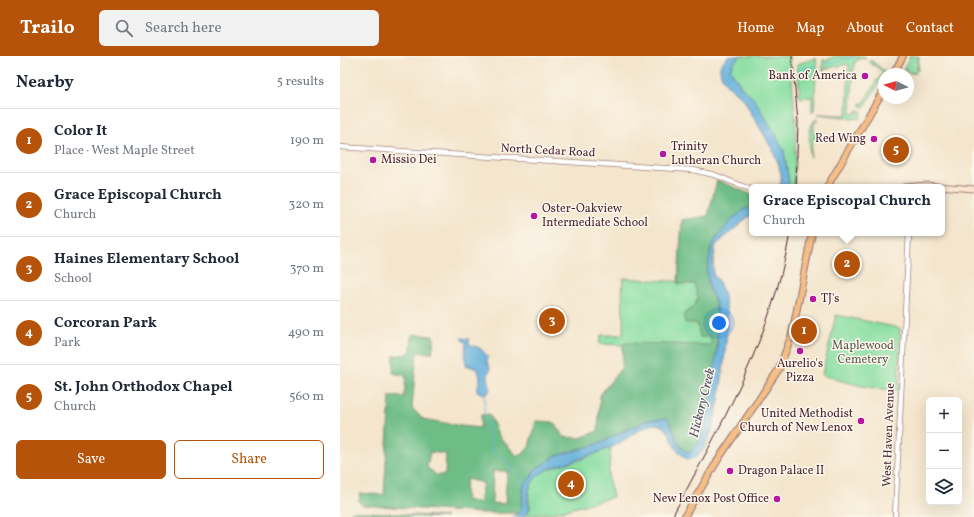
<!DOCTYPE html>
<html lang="en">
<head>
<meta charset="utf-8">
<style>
	:root { --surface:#fff; --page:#f2f2f3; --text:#1f2937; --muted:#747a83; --line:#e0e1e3; --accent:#b45309 }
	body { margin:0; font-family:Vollkorn,serif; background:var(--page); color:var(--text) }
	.controls { position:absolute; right:12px; bottom:12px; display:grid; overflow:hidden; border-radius:6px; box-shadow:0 4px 16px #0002 }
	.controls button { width:36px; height:36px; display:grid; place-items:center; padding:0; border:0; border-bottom:1px solid var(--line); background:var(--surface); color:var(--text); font:20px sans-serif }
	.compass { position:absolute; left:538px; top:12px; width:36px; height:36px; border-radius:50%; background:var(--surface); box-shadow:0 4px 16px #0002; rotate:275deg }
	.you { position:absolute; left:379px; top:267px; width:14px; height:14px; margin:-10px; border:3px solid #fff; border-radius:50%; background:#1a73e8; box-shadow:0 0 0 6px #1a73e833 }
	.badge { display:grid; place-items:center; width:26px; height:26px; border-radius:50%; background:var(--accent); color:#fff; font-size:13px; font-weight:700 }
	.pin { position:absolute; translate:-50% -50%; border:2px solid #fff; box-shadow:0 1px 4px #0006 }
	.popup { position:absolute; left:409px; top:128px; width:196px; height:52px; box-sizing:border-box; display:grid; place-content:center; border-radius:6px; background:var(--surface); filter:drop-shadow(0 1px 3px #0005); font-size:13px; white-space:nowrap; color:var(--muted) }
	.popup b { font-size:15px; color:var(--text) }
	.popup::after { content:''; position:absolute; left:50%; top:100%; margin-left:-8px; border:8px solid transparent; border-top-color:var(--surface) }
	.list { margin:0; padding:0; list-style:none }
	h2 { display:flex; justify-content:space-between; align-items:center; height:52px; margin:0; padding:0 16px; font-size:17px }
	h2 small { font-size:13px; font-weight:400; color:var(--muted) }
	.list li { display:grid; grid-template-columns:26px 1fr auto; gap:12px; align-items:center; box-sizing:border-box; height:64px; padding:0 16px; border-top:1px solid var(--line) }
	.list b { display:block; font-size:15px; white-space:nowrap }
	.list p { margin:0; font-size:13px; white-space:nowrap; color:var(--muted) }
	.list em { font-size:13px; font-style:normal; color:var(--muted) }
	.actions { display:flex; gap:8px; padding:12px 16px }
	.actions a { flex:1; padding:9px 0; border:1px solid var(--accent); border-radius:6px; text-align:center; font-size:14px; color:var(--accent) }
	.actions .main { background:var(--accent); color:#fff }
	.icon { flex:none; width:22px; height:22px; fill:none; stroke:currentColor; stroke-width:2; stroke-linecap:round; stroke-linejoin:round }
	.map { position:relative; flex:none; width:634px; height:461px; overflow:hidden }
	header { display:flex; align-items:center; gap:24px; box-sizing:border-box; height:56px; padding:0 20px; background:var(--accent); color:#fff }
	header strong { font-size:19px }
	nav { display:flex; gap:22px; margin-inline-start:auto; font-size:14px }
	.search { width:280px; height:36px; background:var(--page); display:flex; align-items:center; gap:10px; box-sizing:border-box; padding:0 14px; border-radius:6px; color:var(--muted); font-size:15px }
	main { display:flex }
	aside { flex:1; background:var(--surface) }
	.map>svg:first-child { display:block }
	.green { fill:#88dea1; stroke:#697e66 }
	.forest { fill:#6ebd87; stroke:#5c6e59; fill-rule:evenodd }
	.water { fill:#63b0dc; stroke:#566884 }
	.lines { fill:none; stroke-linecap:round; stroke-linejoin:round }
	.stream { stroke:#63b0dc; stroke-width:1 }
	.tertiary-casing { stroke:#9f827c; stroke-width:6 }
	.secondary-casing { stroke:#9f827c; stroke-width:7 }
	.primary-casing { stroke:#9f827c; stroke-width:8 }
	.tertiary { stroke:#fff; stroke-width:4.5 }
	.secondary { stroke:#fbe5cf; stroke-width:5 }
	.primary { stroke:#f6be87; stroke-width:5.5 }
	.rail { stroke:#4a1f2b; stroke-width:1 }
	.poi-dot { fill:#b5179e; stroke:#fbf7ec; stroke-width:1.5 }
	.labels { text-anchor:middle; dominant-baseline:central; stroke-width:3; stroke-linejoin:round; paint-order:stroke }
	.poi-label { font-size:12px; fill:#4a1f2b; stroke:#fbf7ec; text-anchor:start }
	.street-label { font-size:12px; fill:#4a1f2b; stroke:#fbf7ec }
	.park-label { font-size:12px; fill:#5d584e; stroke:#fbf7ec }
	.water-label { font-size:13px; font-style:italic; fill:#535269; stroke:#fbf7ec }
</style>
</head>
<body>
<header>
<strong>Trailo</strong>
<div class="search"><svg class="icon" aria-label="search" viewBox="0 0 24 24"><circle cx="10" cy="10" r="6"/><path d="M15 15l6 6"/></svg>Search here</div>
<nav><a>Home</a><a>Map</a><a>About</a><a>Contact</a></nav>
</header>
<main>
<aside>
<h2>Nearby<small>5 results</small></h2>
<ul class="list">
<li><span class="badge">1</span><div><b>Color It</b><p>Place · West Maple Street</p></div><em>190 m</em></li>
<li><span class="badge">2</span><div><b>Grace Episcopal Church</b><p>Church</p></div><em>320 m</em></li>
<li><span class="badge">3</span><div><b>Haines Elementary School</b><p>School</p></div><em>370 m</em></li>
<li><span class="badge">4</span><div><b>Corcoran Park</b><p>Park</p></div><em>490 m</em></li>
<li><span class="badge">5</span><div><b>St. John Orthodox Chapel</b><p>Church</p></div><em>560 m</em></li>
</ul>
<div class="actions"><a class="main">Save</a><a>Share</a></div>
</aside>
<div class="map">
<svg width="634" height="461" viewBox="0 0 634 461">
	<rect width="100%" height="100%" fill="#fbf7ec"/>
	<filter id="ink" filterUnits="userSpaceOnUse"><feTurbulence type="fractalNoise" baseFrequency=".025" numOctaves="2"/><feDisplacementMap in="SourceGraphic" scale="8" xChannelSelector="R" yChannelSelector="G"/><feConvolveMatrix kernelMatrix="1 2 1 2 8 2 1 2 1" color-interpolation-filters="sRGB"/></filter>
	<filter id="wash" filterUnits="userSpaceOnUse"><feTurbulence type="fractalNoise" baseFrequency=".012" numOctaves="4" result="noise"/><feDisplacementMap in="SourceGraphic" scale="16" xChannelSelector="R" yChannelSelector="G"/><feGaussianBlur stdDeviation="0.9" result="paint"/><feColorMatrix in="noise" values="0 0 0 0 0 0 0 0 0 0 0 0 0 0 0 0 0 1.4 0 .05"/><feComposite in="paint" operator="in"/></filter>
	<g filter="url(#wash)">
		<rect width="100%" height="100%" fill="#f4e5cc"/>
		<path class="green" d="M401,0H450L456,71L454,131H447L449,126L444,95L414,43L402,32L390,13L394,6Z
			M495,0H524L526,2L525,4L524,2L523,3L521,2L519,4L517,3L514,9L515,11L513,14L511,55V58H515L516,56H519L517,54L522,55L520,63L478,58L507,59L509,8L484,13V16L483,15V3L485,5Z
			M570,0H578L577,14L579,0L578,15L577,14L575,16L572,17H577C572,18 565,17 563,12L566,15L572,17L566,14L564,12Z
			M476,2L478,14L476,20L474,54L472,57V41L460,42L457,8Z
			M530,4L534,6L533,8L534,7L546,16L524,52L521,50V47H524L529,38L528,36H530L536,26L535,24L537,25L543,16L535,10V9L534,10L530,7Z
			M477,62V66H474V78L476,79V81H483L493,83V86L492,84L483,83V86L482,83H478L479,85L477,82H473L470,101C470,89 466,71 477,62Z
			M283,222L327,225L369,226L375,245L378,261L377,293L291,288L283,289L259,288L261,279H283C284,260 281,241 283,222Z
			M496,259L560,272L559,334C532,334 507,327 482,319Z
			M271,391L268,422L273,441C247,447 211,461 185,459L190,453C190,445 187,441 190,432C196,411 222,409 239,404C250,400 261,396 271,391Z"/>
		<path class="forest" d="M377,124L412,139V152L405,153L390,165L372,188L367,215L369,233L375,245L378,261L377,293L367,366L357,389L349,397C339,392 335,383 333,371L307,364L294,371L283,375L261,387L216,400L194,414L192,420L184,428L182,442L183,451L179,457H142L22,449L19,446L20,437L44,439L50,340L64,341L66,320L53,317L54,300L66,298L71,295L72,278L93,280L94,282L92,297L77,296L72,352L83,363L121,370L140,372L141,359L149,358L159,380L176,399H182L189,391L196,365L213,366L224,381L240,382L258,375L260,339L282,311L283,289L285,287L371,289V281H360L357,267H345L344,258L353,252L358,242L354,228H338V225L342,164L368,160ZM90,396L106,398L105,419H96L87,411ZM153,415H167L165,448L152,447ZM127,423L143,427L139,447L126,444L125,432Z
			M12,455L106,461H12Z"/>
		<path class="water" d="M388,0H401L394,6L390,13L391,15L402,32L414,43L435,77L444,95L449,126L447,131H439C449,115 421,74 412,59C409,54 407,48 403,43C394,34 380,27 380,12C380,6 385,5 388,0Z
			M412,152V160L408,161L376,189L373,209V219C374,220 376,221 377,223C383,230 388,256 388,265C385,294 380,379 359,399C356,402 352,403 348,404C343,400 338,396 335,391C331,383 330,373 320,369C305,365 287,384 274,390C263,395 252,399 240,403C223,409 206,410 194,424C190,429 187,438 188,444C188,447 190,450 190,453L184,461H172C175,458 178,458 181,455L184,428L192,420L194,414L216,400L261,387L283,375L294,371L307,364L327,362C336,374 334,390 349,397L357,389L367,366L377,293L378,261L375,245L369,233L367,215L372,188L390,165L405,153Z
			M122,282L129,283V288L140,292L148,301L147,306L150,312C150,315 148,317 148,319C148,327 153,332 147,338H143L137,335C138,324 143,325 137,313L126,309L125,294L126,288L121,283Z"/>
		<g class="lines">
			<path class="stream" d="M486,8L516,1
				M457,13L477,10
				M445,15L450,14
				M438,16L443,15
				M145,339L144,360L147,367L148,377L151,380L150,383L152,386L153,396L166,404L171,413L182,421L180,424L184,428"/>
		</g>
	</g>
	<g filter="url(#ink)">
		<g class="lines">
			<g class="tertiary-casing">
				<path id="tertiary" d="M0,91L353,114L375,119L412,134
					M555,461L569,177"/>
			</g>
			<g class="secondary-casing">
				<path id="secondary" d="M574,130L586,129L634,133
					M564,131L570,129L575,131"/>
			</g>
			<g class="primary-casing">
				<path id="primary" d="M553,18L563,0
					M487,131L544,33
					M344,461L379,402L415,349L439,313L452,278L472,177"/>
			</g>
			<use href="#tertiary" class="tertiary"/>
			<use href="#secondary" class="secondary"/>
			<use href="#primary" class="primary"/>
			<path class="rail" d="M452,0L458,66L456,131
				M332,461C381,368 432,283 450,177"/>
		</g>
	</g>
	<g class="poi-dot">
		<circle cx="525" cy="20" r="4"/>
		<circle cx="534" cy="83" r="4"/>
		<circle cx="323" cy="98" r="4"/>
		<circle cx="33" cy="104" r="4"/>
		<circle cx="194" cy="160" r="4"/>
		<circle cx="473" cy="243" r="4"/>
		<circle cx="460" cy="295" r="4"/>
		<circle cx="521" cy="365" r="4"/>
		<circle cx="390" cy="415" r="4"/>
		<circle cx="437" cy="443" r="4"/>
	</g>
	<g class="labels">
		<g class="poi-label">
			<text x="517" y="20" text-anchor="end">Bank of America</text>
			<text x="526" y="83" text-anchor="end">Red Wing</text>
			<text x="331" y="91">Trinity<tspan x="331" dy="14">Lutheran Church</tspan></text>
			<text x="41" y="104">Missio Dei</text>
			<text x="202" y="153">Oster-Oakview<tspan x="202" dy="14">Intermediate School</tspan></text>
			<text x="481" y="243">TJ's</text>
			<text x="460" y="308" text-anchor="middle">Aurelio's<tspan x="460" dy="14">Pizza</tspan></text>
			<text x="513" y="358" text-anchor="end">United Methodist<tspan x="513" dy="14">Church of New Lenox</tspan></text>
			<text x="398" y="415">Dragon Palace II</text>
			<text x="429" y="443" text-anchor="end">New Lenox Post Office</text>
		</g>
		<g class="street-label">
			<text transform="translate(208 95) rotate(3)">North Cedar Road</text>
			<text transform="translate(549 379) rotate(-88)">West Haven Avenue</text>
		</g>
		<g class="park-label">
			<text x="523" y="290">Maplewood<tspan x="523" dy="14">Cemetery</tspan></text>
		</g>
		<g class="water-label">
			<text transform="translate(363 347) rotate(-76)">Hickory Creek</text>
		</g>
	</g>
</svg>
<div class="controls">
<button>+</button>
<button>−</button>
<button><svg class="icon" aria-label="layers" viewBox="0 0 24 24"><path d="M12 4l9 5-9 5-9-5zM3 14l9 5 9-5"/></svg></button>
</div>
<svg class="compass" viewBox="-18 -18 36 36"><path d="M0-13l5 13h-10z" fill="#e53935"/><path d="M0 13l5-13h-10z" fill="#747a83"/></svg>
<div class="you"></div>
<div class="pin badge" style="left:464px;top:275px">1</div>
<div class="pin badge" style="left:507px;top:208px">2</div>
<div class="popup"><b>Grace Episcopal Church</b>Church</div>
<div class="pin badge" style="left:212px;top:265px">3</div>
<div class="pin badge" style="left:231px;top:428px">4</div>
<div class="pin badge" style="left:556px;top:94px">5</div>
</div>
</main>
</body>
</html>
